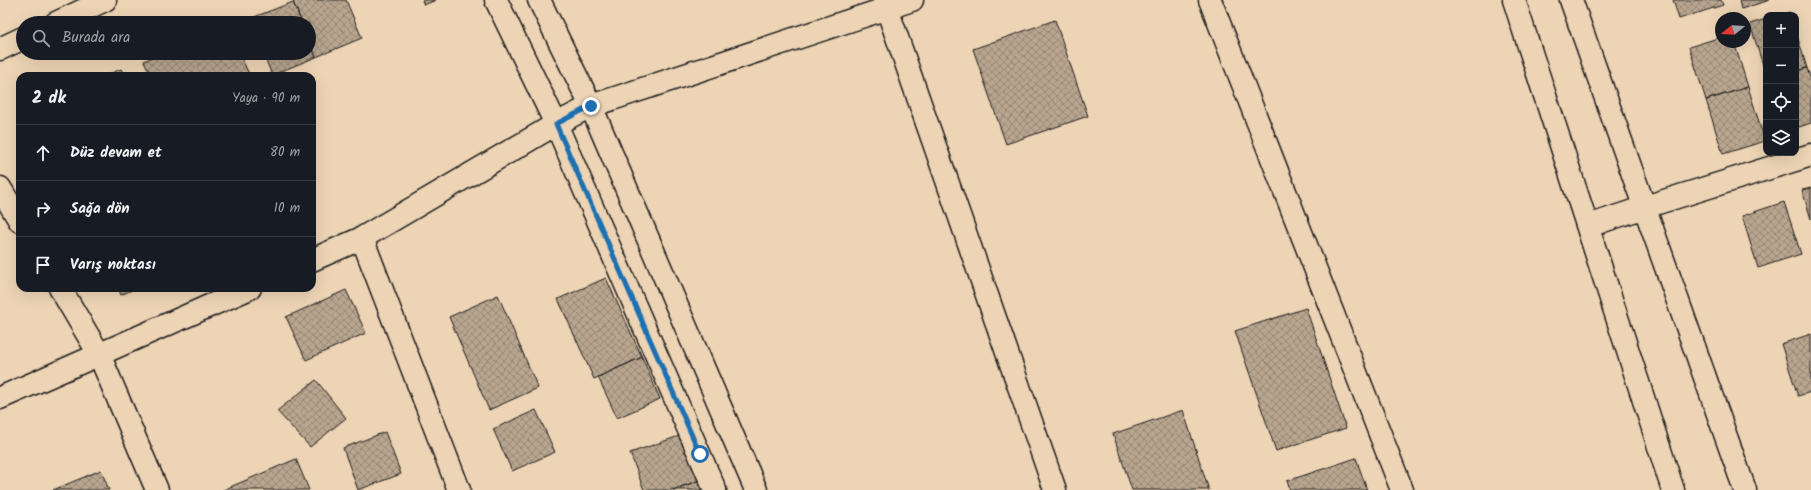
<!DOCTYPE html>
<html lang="tr">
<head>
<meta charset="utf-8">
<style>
	:root { --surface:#171b24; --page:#242831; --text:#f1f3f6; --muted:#9ea1a6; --line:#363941 }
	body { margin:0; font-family:Kalam,sans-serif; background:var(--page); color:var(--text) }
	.controls { position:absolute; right:12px; top:12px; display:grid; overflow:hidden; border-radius:8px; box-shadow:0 4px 16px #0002 }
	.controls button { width:36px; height:36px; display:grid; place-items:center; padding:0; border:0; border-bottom:1px solid var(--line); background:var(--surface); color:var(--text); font:20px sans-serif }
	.compass { position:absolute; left:1715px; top:12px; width:36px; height:36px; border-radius:50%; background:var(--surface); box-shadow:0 4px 16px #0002; rotate:252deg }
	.stop { position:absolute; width:12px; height:12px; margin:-9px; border:3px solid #1f6fb2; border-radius:50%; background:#fff }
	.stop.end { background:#1f6fb2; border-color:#fff; box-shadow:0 1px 4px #0008 }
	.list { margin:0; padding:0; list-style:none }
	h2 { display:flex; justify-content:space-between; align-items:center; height:52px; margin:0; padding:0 16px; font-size:17px }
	h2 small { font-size:13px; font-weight:400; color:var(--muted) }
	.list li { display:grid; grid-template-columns:26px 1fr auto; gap:12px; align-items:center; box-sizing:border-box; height:56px; padding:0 16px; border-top:1px solid var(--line) }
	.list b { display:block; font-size:15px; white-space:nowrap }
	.list em { font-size:13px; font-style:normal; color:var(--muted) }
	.icon { flex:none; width:22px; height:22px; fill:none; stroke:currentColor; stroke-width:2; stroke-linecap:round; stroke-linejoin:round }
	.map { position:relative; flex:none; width:1811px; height:490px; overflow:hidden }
	.search { position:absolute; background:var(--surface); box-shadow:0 4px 16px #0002; left:16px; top:16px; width:300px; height:44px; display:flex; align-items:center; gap:10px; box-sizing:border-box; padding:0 14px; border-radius:22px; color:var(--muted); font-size:15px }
	.panel { position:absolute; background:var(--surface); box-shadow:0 4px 16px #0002; left:16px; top:72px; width:300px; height:220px; border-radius:12px }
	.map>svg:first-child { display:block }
	.building { fill:url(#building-cross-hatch); stroke:#1c1c1c }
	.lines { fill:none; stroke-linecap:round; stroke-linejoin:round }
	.minor-casing { stroke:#1c1c1c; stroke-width:25 }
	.minor { stroke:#edd4b5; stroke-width:22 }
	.route { stroke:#1f6fb2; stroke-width:5 }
</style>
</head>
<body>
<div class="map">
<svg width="1811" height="490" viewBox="0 0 1811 490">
	<defs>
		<pattern id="building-cross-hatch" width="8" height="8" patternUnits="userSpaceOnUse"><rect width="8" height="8" fill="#b9a68f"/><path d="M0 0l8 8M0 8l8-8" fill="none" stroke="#968674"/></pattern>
	</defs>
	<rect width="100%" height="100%" fill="#edd4b5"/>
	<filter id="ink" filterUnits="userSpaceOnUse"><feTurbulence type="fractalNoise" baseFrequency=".025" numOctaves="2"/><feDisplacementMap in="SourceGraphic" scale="8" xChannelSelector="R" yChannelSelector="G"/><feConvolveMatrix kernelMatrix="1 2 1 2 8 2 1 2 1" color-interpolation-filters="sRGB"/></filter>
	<g filter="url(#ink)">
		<path class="building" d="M297,0H346L362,38L316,57L309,41V23H302L293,2Z
			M422,0H436L424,5Z
			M1673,0H1721L1723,5L1679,19Z
			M1739,0H1770L1741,9Z
			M293,2L302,23H251L249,19Z
			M1790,12L1791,15H1780Z
			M1766,19V75L1750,24Z
			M1055,20L1088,116L1006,144L973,49Z
			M1796,32L1807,68L1796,71Z
			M1721,37V42H1734L1748,87L1706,100L1689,47Z
			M309,41L316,57L272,75L263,53H309Z
			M161,53H239L250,76H151L144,61Z
			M1807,68L1811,80V123L1796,128V71Z
			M121,69L125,76H105Z
			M1748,87L1765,141L1723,154L1706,100Z
			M1811,188V219L1802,190Z
			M1784,202L1801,254L1758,268L1742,216Z
			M606,278L642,357L594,379L558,299Z
			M118,288H136L121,295Z
			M346,290L366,333L306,360L286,317Z
			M498,295L538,388L489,410L449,317Z
			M1306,308L1346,428L1276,451L1235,331Z
			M1811,334V392L1798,396L1781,344Z
			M642,357L660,399L617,418L598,377Z
			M316,380L346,418L310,447L277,411Z
			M536,410L555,452L512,471L493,429Z
			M1183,410L1209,490H1132L1113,434Z
			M385,432L401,474L358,490L343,448Z
			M682,435L698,481L672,490H644L630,453Z
			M1356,458L1367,490H1290L1287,481Z
			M296,459L309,490H223Z
			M101,470L109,490H53Z
			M698,481L701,490H673Z"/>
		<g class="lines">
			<g class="minor-casing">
				<path id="minor" d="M496,0L556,124L715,490
					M539,0L591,106L756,490
					M884,0L1055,490
					M1210,0L1402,490
					M1514,0L1673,490
					M1571,0L1745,490
					M56,23L105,0
					M0,49L23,38
					M0,188L20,221
					M1588,226L1645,207L1811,155
					M362,238L459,490
					M312,260L362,238L556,124L591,106L912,0
					M60,288L99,354L157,490
					M0,398L250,288"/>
			</g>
			<use href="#minor" class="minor"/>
		</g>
	</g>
	<g class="lines" filter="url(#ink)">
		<path class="route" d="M591,106L556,124L700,454"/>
	</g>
</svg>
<div class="controls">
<button>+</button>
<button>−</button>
<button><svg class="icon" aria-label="locate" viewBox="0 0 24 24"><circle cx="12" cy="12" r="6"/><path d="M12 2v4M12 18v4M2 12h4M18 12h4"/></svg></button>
<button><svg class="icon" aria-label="layers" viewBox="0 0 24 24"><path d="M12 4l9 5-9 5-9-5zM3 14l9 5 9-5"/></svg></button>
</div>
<svg class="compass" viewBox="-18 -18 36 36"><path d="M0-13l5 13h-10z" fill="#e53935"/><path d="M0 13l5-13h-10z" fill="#9ea1a6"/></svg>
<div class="stop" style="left:700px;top:454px"></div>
<div class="stop end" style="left:591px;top:106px"></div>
<div class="search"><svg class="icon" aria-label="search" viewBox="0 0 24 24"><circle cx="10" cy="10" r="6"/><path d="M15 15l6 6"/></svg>Burada ara</div>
<section class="panel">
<h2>2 dk<small>Yaya · 90 m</small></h2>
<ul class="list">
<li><svg class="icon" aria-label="ahead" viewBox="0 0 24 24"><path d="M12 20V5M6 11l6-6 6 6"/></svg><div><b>Düz devam et</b></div><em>80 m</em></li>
<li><svg class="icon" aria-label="right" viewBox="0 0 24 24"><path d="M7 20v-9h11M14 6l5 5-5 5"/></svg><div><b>Sağa dön</b></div><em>10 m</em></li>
<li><svg class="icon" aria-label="arrive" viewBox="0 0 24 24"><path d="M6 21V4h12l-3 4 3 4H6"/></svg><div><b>Varış noktası</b></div></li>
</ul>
</section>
</div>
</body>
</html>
